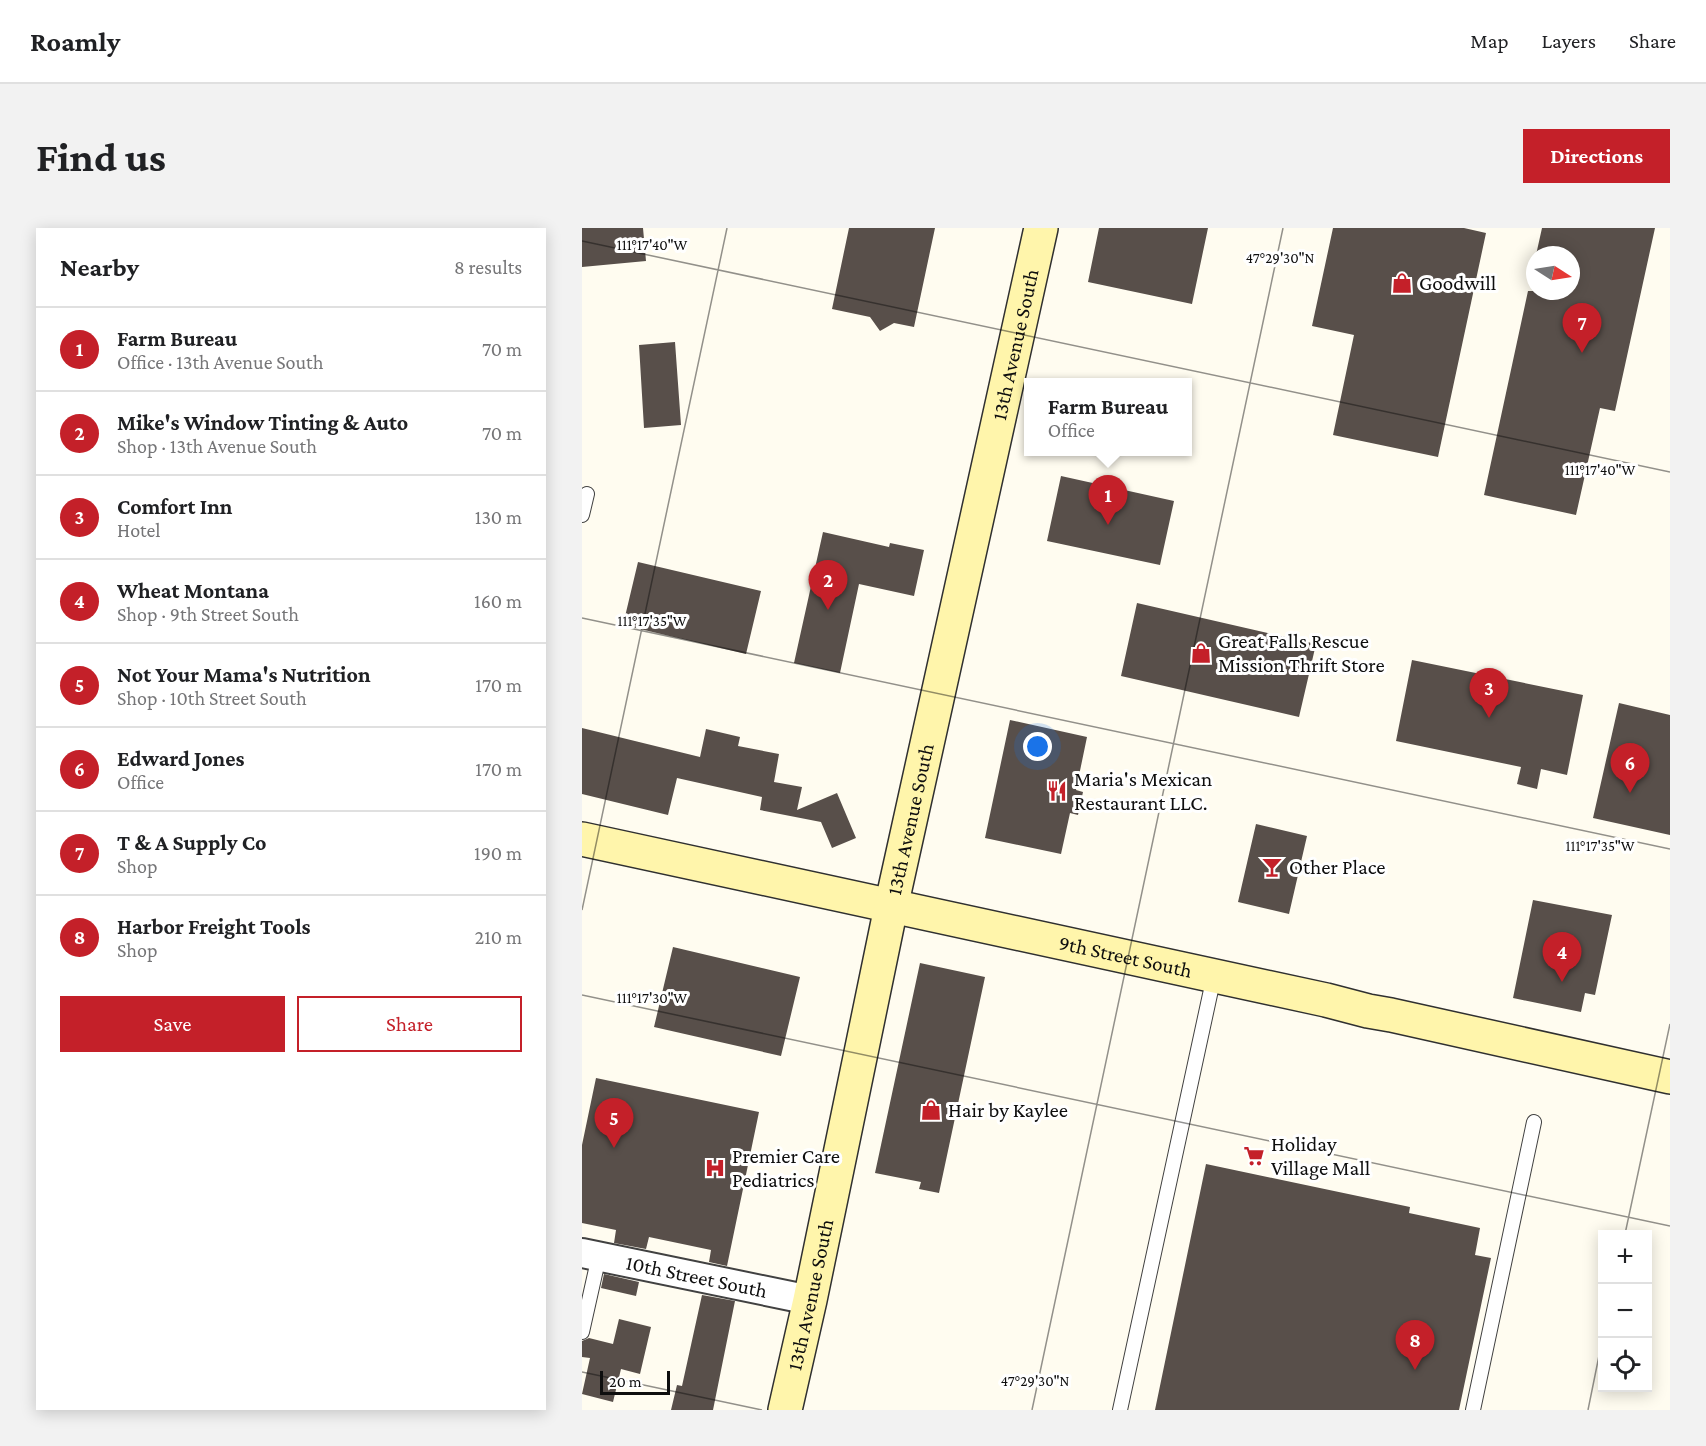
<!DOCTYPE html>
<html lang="en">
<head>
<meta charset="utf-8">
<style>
	:root { --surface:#fff; --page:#f2f2f2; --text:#202124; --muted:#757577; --line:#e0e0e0; --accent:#c42029 }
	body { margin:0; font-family:"Crimson Pro",serif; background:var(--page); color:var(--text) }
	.controls { position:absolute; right:18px; bottom:18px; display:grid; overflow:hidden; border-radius:0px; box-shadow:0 3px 15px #0003 }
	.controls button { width:54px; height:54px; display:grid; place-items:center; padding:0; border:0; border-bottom:2px solid var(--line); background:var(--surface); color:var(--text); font:30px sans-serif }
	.compass { position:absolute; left:944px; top:18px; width:54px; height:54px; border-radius:50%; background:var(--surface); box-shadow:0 3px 15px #0003; rotate:102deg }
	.scale { position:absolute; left:18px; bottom:15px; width:70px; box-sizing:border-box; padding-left:6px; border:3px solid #0e0e0e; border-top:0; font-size:16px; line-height:21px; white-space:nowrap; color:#0e0e0e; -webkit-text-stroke:4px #fff; paint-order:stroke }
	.you { position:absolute; left:456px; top:519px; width:21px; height:21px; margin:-15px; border:4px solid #fff; border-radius:50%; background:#1a73e8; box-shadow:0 0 0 9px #1a73e833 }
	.badge { display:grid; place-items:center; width:39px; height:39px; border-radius:50%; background:var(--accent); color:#fff; font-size:20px; font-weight:700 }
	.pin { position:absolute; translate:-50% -50px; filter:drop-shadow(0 2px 3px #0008) }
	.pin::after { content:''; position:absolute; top:32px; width:21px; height:18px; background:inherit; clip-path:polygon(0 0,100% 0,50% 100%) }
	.popup { position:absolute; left:442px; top:150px; width:168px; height:78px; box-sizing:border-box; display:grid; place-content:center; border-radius:0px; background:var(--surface); filter:drop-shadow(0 2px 4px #0005); font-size:20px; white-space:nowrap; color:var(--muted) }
	.popup b { font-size:22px; color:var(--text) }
	.popup::after { content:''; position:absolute; left:50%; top:100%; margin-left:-12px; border:12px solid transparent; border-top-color:var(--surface) }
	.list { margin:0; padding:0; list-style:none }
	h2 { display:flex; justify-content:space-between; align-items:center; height:78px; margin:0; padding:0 24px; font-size:26px }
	h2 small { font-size:20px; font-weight:400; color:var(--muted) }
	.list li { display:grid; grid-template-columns:39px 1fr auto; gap:18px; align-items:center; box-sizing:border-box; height:84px; padding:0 24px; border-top:2px solid var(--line) }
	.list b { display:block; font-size:22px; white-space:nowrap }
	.list p { margin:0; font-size:20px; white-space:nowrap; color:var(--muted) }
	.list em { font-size:20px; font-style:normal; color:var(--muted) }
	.actions { display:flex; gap:12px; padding:18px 24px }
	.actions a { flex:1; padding:14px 0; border:2px solid var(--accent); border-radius:0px; text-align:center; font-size:21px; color:var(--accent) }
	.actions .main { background:var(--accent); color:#fff }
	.icon { flex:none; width:33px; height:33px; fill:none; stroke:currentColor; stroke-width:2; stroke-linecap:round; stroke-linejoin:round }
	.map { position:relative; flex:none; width:1088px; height:1182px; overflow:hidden; border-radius:0px }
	header { display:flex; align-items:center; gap:36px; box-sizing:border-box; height:84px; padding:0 30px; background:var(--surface); border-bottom:2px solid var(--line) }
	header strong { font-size:28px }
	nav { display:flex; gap:33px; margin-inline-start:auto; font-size:21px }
	.intro { display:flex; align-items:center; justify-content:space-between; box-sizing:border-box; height:144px; padding:0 36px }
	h1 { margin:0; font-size:42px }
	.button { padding:15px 27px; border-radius:0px; background:var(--accent); color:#fff; font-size:21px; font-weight:700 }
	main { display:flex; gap:36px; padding:0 36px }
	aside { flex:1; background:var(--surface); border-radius:0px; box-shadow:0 3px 15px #0003 }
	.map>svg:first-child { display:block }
	.building { fill:#584f4a }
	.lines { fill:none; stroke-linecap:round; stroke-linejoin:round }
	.lane-casing { stroke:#414141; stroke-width:16 }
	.street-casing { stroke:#414141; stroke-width:32 }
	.secondary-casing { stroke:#303030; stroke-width:36 }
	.lane { stroke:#fff; stroke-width:14 }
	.street { stroke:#fff; stroke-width:28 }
	.secondary { stroke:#fff5ab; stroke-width:33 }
	.ticks { fill:none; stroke:#0e0e0e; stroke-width:1.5; stroke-opacity:0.45 }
	.labels { text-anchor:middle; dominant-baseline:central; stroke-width:6; stroke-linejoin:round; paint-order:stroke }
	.poi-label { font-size:21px; fill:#0e0e0e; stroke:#fff; text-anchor:start }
	.street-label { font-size:21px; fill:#0e0e0e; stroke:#fff }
	.ticks-label { font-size:15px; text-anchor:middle; fill:#0e0e0e; stroke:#fff; stroke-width:6; stroke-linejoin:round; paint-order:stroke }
</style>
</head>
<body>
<header>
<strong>Roamly</strong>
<nav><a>Map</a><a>Layers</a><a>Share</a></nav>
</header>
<div class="intro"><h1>Find us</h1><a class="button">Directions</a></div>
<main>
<aside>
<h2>Nearby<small>8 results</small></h2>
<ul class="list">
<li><span class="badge">1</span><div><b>Farm Bureau</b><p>Office · 13th Avenue South</p></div><em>70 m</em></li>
<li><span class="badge">2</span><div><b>Mike's Window Tinting &amp; Auto</b><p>Shop · 13th Avenue South</p></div><em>70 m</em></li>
<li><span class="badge">3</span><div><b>Comfort Inn</b><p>Hotel</p></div><em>130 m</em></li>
<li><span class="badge">4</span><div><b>Wheat Montana</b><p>Shop · 9th Street South</p></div><em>160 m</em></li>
<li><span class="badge">5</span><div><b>Not Your Mama's Nutrition</b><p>Shop · 10th Street South</p></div><em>170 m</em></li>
<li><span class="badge">6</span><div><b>Edward Jones</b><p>Office</p></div><em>170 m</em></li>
<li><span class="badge">7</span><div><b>T &amp; A Supply Co</b><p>Shop</p></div><em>190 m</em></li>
<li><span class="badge">8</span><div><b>Harbor Freight Tools</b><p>Shop</p></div><em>210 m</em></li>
</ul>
<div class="actions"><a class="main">Save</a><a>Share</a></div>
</aside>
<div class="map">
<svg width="1088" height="1182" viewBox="0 0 1088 1182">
	<rect width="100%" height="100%" fill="#fffcf0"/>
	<path class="building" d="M0,0H61L64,33L0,39Z
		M267,0H353L332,99L312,95L298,103L288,89L250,81Z
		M517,0H626L610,76L506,54Z
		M751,0H882L904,5L856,229L751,207L772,107L730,98Z
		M960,0H1073L1033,183L1018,180L994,287L902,267L946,63H989V27H954Z
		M93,114L99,197L62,200L57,117Z
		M479,248L592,273L578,337L465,313Z
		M241,304L307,319L308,315L342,322L332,368L277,356L258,445L212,435Z
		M56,334L179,363L164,426L41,397Z
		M555,375L734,416L717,489L539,448Z
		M830,432L1001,467L985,547L959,541L955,561L935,556L939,539L814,513Z
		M1037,475L1088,487V607L1011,590Z
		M428,492L505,509L494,562L501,564L496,587L488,585L479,626L403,610Z
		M0,500L118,529L124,501L158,509L156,518L197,526L192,554L220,559L215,582L255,565L274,610L250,620L239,594L178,582L180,569L95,550L86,587L0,566Z
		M674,596L725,608L707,686L656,674Z
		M951,672L1030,687L1013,767L1003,765L999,784L931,770Z
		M91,719L218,749L199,828L72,799Z
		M338,735L403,749L357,965L337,961L339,954L293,945Z
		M14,850L177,884L145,1038L127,1034L129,1022L67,1009L64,1021L32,1015L34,1002L0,995V917Z
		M624,936L828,979L827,985L898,1000L893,1027L909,1030L877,1182H573Z
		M22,1046L57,1054L54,1068L19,1060Z
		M120,1067L153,1073L131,1182H89L95,1157L100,1158Z
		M37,1091L69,1099L58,1146L39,1141L31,1174L0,1166L8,1130L0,1129V1113L7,1110L31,1116Z"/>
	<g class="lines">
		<g class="lane-casing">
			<path id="lane" d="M0,287L5,266
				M0,1104L17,1028
				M538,1182L632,748
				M891,1182L952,894"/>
		</g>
		<g class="street-casing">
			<g id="street">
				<path id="s1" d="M0,1025L228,1072"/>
			</g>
		</g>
		<g class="secondary-casing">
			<g id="secondary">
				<path id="s2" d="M0,611L744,772L786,783L809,787L1088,849"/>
				<path id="s3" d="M203,1182L228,1072L309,679L459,0"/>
			</g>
		</g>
		<use href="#lane" class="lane"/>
		<use href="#street" class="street"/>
		<use href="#secondary" class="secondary"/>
	</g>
	<path class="ticks" d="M0,13L1088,244M0,390L1088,621M0,682L145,0M0,767L1088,998M1043,1006L1088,796M0,1144L180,1182M450,1182L701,0M1006,1182L1020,1113"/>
	<defs>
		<g id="shop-bare" transform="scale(1.62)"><path d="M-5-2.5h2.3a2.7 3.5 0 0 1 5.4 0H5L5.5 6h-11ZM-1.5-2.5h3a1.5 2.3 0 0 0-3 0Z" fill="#c42029" stroke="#fff" stroke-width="2.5" paint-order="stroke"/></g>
		<g id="restaurant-bare" transform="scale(1.62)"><path d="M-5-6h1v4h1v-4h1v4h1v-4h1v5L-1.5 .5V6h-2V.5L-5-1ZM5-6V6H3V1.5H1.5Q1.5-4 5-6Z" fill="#c42029" stroke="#fff" stroke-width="2.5" paint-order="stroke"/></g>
		<g id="bar-bare" transform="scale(1.62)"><path d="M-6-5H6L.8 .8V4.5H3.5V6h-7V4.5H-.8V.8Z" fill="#c42029" stroke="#fff" stroke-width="2.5" paint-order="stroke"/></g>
		<g id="supermarket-bare" transform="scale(1.62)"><path d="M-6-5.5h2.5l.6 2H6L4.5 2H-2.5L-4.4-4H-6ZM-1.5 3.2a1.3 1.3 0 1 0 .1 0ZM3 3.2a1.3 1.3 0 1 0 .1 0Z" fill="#c42029" stroke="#fff" stroke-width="2.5" paint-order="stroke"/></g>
		<g id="hospital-bare" transform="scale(1.62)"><path d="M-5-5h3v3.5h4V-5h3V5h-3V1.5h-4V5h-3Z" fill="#c42029" stroke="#fff" stroke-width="2.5" paint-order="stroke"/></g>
	</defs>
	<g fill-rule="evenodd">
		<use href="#shop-bare" x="820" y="55"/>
		<use href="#shop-bare" x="619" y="425"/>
		<use href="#restaurant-bare" x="475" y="563"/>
		<use href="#bar-bare" x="690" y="639"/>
		<use href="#shop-bare" x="349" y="882"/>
		<use href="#supermarket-bare" x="672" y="928"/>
		<use href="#hospital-bare" x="133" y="940"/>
	</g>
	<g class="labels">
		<g class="poi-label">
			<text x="837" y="55">Goodwill</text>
			<text x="636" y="413">Great Falls Rescue<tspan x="636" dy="24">Mission Thrift Store</tspan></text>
			<text x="492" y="551">Maria's Mexican<tspan x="492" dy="24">Restaurant LLC.</tspan></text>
			<text x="707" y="639">Other Place</text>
			<text x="366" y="882">Hair by Kaylee</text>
			<text x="689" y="916">Holiday<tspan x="689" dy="24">Village Mall</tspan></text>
			<text x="150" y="928">Premier Care<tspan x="150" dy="24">Pediatrics</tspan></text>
		</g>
		<g class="street-label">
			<text stroke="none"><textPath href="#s3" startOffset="1090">13th Avenue South</textPath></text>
			<text stroke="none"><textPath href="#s3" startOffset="604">13th Avenue South</textPath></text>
			<text stroke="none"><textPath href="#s2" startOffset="556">9th Street South</textPath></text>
			<text stroke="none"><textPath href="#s1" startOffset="117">10th Street South</textPath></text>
			<text stroke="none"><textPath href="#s3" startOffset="118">13th Avenue South</textPath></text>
		</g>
	</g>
	<g class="ticks-label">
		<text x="70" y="22">111°17'40"W</text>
		<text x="698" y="35">47°29'30"N</text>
		<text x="1018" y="247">111°17'40"W</text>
		<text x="70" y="398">111°17'35"W</text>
		<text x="1018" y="623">111°17'35"W</text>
		<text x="70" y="775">111°17'30"W</text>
		<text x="453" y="1158">47°29'30"N</text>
	</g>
</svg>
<div class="controls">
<button>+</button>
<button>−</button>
<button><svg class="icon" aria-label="locate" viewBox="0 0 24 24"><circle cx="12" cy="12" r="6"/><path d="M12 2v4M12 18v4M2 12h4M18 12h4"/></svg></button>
</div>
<svg class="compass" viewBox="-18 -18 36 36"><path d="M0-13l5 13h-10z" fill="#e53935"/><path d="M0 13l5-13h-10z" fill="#757577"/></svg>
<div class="scale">20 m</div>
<div class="you"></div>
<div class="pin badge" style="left:526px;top:297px">1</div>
<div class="popup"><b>Farm Bureau</b>Office</div>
<div class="pin badge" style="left:246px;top:382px">2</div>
<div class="pin badge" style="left:907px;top:490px">3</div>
<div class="pin badge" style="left:980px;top:754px">4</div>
<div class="pin badge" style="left:32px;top:920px">5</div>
<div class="pin badge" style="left:1048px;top:565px">6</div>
<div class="pin badge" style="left:1000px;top:125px">7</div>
<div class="pin badge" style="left:833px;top:1142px">8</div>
</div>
</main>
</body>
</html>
